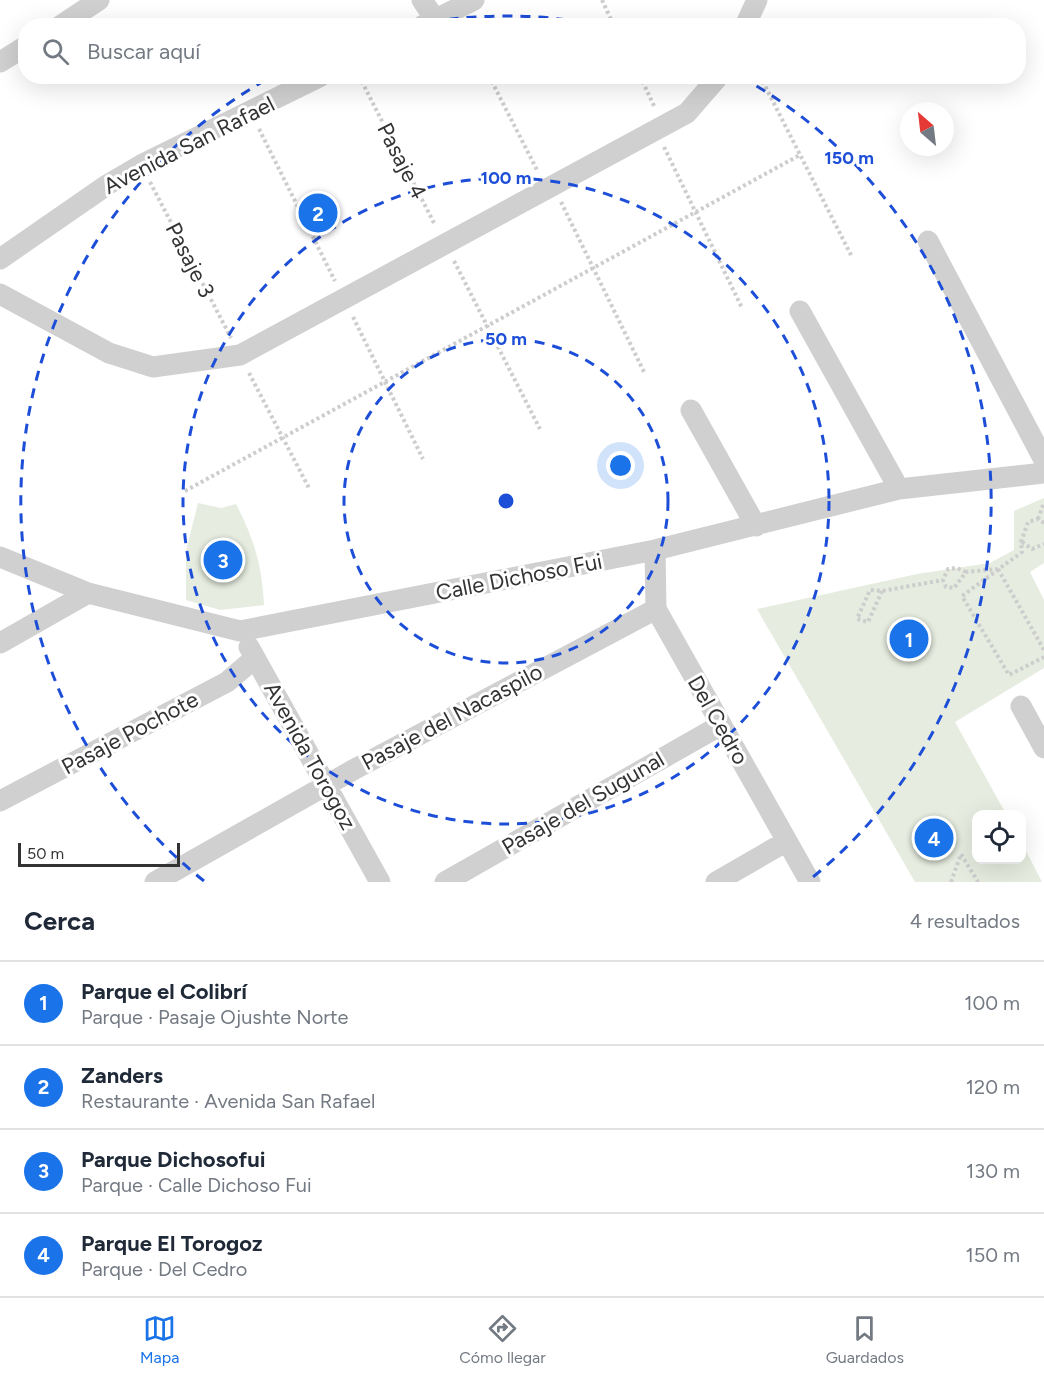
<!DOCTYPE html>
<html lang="es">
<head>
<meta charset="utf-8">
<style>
	:root { --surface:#fff; --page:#f2f2f3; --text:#1f2937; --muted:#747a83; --line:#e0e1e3; --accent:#1a73e8 }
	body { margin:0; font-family:Figtree,sans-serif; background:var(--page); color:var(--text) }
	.controls { position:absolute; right:18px; bottom:18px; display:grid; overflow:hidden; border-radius:12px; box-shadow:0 6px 24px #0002 }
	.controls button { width:54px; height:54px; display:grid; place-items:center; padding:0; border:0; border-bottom:2px solid var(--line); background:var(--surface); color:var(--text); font:30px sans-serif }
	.compass { position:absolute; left:900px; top:102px; width:54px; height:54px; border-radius:50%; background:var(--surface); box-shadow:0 6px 24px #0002; rotate:332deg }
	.scale { position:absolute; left:18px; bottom:15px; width:162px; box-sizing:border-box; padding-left:6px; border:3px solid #333; border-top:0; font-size:16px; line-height:21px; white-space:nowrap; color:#333; -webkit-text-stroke:4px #fff; paint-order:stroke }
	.you { position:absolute; left:621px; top:466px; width:21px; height:21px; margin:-15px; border:4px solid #fff; border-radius:50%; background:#1a73e8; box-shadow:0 0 0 9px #1a73e833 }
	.badge { display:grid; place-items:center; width:39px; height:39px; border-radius:50%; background:var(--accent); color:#fff; font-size:20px; font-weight:700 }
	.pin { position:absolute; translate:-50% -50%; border:3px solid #fff; box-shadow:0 2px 6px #0006 }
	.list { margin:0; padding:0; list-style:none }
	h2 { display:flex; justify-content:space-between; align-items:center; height:78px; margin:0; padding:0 24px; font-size:26px }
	h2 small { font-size:20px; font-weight:400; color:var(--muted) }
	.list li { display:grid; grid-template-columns:39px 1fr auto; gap:18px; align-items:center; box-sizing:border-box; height:84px; padding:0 24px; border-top:2px solid var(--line) }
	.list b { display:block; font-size:22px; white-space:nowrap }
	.list p { margin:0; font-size:20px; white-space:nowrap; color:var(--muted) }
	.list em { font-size:20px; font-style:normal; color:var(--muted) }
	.icon { flex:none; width:33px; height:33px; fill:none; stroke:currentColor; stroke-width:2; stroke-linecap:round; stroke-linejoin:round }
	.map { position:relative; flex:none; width:1044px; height:882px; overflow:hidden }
	.search { position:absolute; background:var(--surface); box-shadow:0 6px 24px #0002; left:18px; right:18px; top:18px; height:66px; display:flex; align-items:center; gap:15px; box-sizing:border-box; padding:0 21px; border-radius:24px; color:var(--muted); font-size:22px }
	.sheet { height:414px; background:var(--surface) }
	nav { display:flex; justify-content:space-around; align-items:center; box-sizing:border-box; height:84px; border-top:2px solid var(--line); background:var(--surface); font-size:16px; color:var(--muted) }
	nav a { display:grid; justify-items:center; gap:3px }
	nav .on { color:var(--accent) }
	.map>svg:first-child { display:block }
	.green { fill:#e6ecdf }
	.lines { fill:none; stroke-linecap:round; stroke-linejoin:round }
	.path { stroke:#cdcdcd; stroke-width:4; stroke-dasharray:3 3; stroke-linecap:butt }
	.minor { stroke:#d0d0d0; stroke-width:21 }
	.ring { fill:none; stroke:#1d4ed8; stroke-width:3; stroke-dasharray:10 8 }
	.labels { text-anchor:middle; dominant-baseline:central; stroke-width:6; stroke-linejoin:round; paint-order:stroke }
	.street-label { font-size:22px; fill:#333; stroke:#fff }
	.centre { fill:#1d4ed8; stroke:#fff; stroke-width:3 }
	.ring-label { font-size:18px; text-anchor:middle; font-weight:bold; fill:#1d4ed8; stroke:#fff; stroke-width:6; stroke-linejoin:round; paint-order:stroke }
</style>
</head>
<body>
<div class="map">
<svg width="1044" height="882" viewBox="0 0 1044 882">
	<rect width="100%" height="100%" fill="#fff"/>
	<path class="green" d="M1044,498V563L1030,572L1044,600V668L955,722L1006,814H976V860H1022V843L1042,882H915L757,609L917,574L990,563L1014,550V511Z
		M198,503L221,508L236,504C254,539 262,565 264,605L220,610L186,600V551Z"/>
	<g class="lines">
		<path class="path" d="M602,0L614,26
			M359,76L435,225
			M489,76L538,172
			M640,76L655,108
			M760,76L852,257
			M259,129L335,281
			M664,147L742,308
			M150,182L231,338
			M561,202L645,374
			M454,261L540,429
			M353,317L423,459
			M249,373L310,490
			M185,491L800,155
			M1038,519L1044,503
			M1044,523L1038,519L1028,522L1021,542L1022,552L962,596L1009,675L1044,657
			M1022,542L1032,549L1044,544
			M998,569L1044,650
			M966,572L957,568L948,569L943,580L946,587L954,588L966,572L997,569
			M882,591L868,622L857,619L870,590L882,591L943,580
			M951,882L961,854L978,882"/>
		<path class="minor" d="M422,0L435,19
			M60,26L99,0
			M422,26L474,0
			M745,26L757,0
			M0,62L26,46
			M928,241L1044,460
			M0,259L107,185L141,165L321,76
			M0,294L109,353L153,367L240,355L687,113L719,76
			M800,311L899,489
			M691,410L756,526
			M655,550L656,609L810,882
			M0,557L88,593L240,631L655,550L899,489L1044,473
			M0,643L88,593
			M249,647L380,882
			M1021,706L1044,748
			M0,801L227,682L255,658
			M155,882L353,770L656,609
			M445,882L721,725
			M716,882L787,841"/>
	</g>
	<g class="ring">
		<circle cx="506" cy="501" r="162"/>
		<circle cx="506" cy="501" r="323"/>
		<path d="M204 881A485 485 0 0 1 271 77M413 25A485 485 0 0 1 599 25M741 77A485 485 0 0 1 808 881"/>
	</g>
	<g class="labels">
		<g class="street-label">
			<text transform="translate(189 145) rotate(-27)">Avenida San Rafael</text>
			<text transform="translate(402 161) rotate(63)">Pasaje 4</text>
			<text transform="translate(190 260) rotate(63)">Pasaje 3</text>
			<text transform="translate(519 577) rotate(-11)">Calle Dichoso Fui</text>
			<text transform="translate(452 717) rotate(-28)">Pasaje del Nacaspilo</text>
			<text transform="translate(718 720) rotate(60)">Del Cedro</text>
			<text transform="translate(130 733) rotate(-28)">Pasaje Pochote</text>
			<text transform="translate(310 756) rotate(61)">Avenida Torogoz</text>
			<text transform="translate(583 803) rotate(-30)">Pasaje del Sugunal</text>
		</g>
	</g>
	<circle cx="506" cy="501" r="9" class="centre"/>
	<g class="ring-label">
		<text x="849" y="164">150 m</text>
		<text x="506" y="184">100 m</text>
		<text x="506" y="345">50 m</text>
	</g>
</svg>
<div class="controls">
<button><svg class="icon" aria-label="locate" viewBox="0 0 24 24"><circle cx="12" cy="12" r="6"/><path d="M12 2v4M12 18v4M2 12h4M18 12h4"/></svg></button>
</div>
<svg class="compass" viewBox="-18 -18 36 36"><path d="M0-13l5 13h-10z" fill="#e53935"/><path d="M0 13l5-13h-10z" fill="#747a83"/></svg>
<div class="scale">50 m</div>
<div class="you"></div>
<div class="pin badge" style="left:909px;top:639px">1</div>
<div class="pin badge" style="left:318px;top:213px">2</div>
<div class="pin badge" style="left:223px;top:560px">3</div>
<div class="pin badge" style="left:934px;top:838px">4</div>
<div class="search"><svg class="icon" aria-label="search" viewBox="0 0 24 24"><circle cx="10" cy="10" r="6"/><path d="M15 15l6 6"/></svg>Buscar aquí</div>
</div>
<section class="sheet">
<h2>Cerca<small>4 resultados</small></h2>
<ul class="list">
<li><span class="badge">1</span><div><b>Parque el Colibrí</b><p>Parque · Pasaje Ojushte Norte</p></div><em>100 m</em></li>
<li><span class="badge">2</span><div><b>Zanders</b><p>Restaurante · Avenida San Rafael</p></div><em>120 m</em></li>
<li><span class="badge">3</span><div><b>Parque Dichosofui</b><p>Parque · Calle Dichoso Fui</p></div><em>130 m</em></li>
<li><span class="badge">4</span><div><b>Parque El Torogoz</b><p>Parque · Del Cedro</p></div><em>150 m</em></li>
</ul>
</section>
<nav>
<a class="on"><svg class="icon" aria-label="map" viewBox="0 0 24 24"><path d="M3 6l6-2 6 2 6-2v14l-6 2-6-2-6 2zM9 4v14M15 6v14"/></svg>Mapa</a>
<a><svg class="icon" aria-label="directions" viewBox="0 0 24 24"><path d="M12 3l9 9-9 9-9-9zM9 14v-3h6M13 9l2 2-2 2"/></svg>Cómo llegar</a>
<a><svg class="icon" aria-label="saved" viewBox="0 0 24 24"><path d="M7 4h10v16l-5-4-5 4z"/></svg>Guardados</a>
</nav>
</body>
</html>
